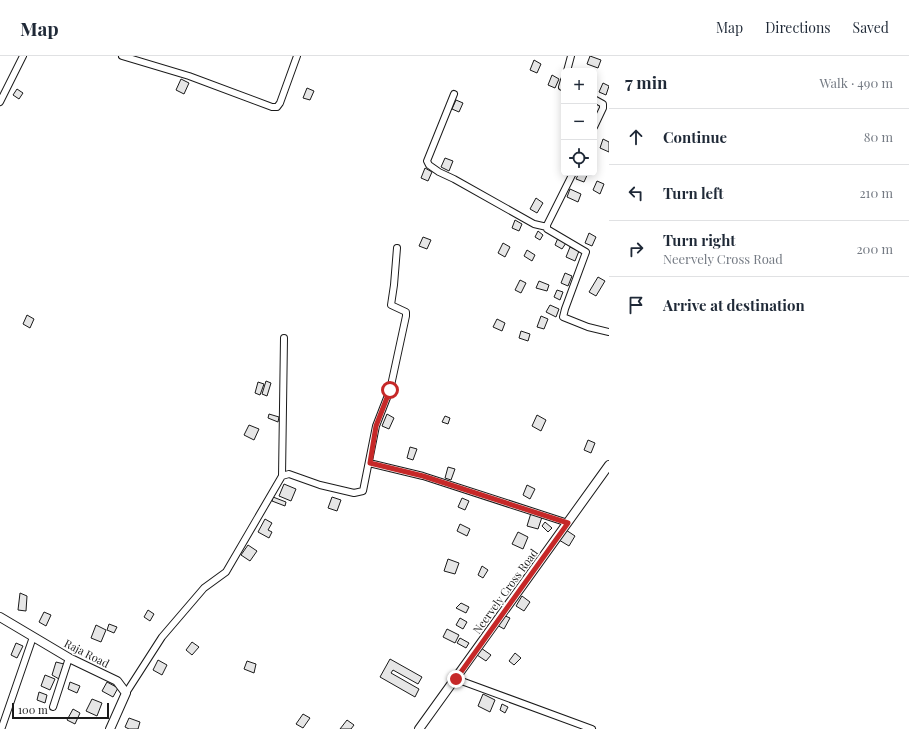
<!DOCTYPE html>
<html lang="en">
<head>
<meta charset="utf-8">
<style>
	:root { --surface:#fff; --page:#f2f2f3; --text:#1f2937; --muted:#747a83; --line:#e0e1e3 }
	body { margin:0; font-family:"Playfair Display",serif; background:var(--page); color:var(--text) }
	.controls { position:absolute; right:12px; top:12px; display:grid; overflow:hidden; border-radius:6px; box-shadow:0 2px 10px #0003 }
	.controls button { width:36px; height:36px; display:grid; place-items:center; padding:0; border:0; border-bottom:1px solid var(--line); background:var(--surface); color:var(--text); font:20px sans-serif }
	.scale { position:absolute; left:12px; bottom:10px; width:97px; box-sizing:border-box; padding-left:4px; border:2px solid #1a1a1a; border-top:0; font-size:11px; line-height:14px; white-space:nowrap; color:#1a1a1a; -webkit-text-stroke:3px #fff; paint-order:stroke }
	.stop { position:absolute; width:12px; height:12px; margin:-9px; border:3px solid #c62828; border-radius:50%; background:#fff }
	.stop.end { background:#c62828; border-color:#fff; box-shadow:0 1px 4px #0008 }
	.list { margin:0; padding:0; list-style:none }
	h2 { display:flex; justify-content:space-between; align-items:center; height:52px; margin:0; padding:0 16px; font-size:17px }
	h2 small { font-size:13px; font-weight:400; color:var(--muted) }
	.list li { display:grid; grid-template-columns:26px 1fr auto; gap:12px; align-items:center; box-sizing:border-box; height:56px; padding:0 16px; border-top:1px solid var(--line) }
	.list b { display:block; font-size:15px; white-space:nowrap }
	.list p { margin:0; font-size:13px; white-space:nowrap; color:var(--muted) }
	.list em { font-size:13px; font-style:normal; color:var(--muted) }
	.icon { flex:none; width:22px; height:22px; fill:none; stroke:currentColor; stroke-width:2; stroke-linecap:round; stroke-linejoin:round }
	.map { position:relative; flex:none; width:609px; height:673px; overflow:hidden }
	header { display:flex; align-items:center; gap:24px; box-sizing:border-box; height:56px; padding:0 20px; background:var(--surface); border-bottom:1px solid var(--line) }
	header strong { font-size:19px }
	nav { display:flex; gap:22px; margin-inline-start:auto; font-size:14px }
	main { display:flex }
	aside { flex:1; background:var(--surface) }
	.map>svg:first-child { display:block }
	.building { fill:#e6e6e6; stroke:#1a1a1a }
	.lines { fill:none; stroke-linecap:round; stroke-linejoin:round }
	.street-casing { stroke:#1a1a1a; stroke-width:8 }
	.secondary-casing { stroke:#1a1a1a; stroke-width:10 }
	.street { stroke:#fff; stroke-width:6 }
	.secondary { stroke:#fff; stroke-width:8 }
	.route { stroke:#c62828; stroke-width:5 }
	.labels { text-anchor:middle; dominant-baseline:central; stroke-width:3; stroke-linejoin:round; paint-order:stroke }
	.street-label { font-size:11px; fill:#1a1a1a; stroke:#fff }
</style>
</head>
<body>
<header>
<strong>Map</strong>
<nav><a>Map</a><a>Directions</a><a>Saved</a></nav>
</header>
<main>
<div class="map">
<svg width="609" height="673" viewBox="0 0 609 673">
	<rect width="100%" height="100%" fill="#fff"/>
	<path class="building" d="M590,0L601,4L598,12L587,8Z
		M534,4L541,8L537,17L530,14Z
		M552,19L559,23L555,32L548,29Z
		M181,23L189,27L184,38L176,34Z
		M603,27L609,30L606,39L599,36Z
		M307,32L314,35L310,44L303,42Z
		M17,33L23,37L19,43L13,39Z
		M456,44L463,47L459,56L452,53Z
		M603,83L609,86V96L600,92Z
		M445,102L453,105L449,115L441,111Z
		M425,112L432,116L428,125L421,122Z
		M579,117H588L584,126L576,123Z
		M597,125L604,128L600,138L593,134Z
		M570,133L581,138L578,146L567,141Z
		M536,142L543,147L537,157L530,153Z
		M515,164L522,168L519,175L512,172Z
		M538,175L543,179L540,184L535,181Z
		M589,177L596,181L592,190L585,187Z
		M423,181L431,184L427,193L419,190Z
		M558,182L566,187L562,193L555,189Z
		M503,187L510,191L505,201L498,197Z
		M570,191L579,195L575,205L566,201Z
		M527,194L535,199L532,205L524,200Z
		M565,217L572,220L568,230L561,227Z
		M598,221L605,225L596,240L589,236Z
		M520,224L526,227L521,237L515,234Z
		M539,225L549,229L547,235L536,232Z
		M557,234L563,236L560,244L554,241Z
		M550,249L559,253L556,261L546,256Z
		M27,259L34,263L30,272L23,268Z
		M541,260L548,263L544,273L537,271Z
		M497,263L505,267L502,275L493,271Z
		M521,275L530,278L528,285L519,282Z
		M266,325L271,327L267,340L262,338Z
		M258,326L264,328L260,339L255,337Z
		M269,358L279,361L278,366L268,362Z
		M387,358L394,362L389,373L382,370Z
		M537,359L546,364L541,375L532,370Z
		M445,360L450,362L448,368L442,366Z
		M249,369L259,373L254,384L244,379Z
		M588,384L595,387L591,397L584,394Z
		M410,391L417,393L413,404L407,402Z
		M448,411L455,413L451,424L445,422Z
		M284,428L296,433L291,445L279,440Z
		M527,429L535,433L530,443L523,439Z
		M273,441L286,446L285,450L272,445Z
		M332,441L341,444L337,455L328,452Z
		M462,442L469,445L465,454L458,451Z
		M531,457L542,461L538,473L527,470Z
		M265,463L272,467L268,474L272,476L269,482L258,476Z
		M545,466L552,472L548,476L542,470Z
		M460,468L470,473L467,480L457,475Z
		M566,474L575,480L569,490L559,484Z
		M518,476L528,481L523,493L512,488Z
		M248,489L257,495L250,505L241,499Z
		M448,503L459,507L455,518L444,515Z
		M482,510L488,514L483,522L478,519Z
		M20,537L27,540L26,555L18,554Z
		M522,540L530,546L524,555L516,550Z
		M461,547L469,551L466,557L456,552Z
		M148,554L154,558L150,565L144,561Z
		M44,556L51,559L46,570L39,566Z
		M503,559L510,562L504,573L497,569Z
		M460,562L467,566L463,573L456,569Z
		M109,568L117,571L114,577L107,574Z
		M96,569L106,574L101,586L91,582Z
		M447,573L459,579L455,587L443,581Z
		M460,582L469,587L466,592L457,587Z
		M192,586L199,591L192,599L186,594Z
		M16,587L23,590L17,602L11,599Z
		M481,592L491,599L486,605L477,599Z
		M515,597L521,602L514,609L509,605Z
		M390,603L422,621L418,628L393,614L391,617L419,633L415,641L380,621Z
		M158,604L167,609L162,619L153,614Z
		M247,605L256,608L254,617L244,613Z
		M56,606L64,608L59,623L52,619Z
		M45,619L55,623L50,634L41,630Z
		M70,626L80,630L77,637L68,633Z
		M107,626L118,632L113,641L102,635Z
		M39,636L47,639L45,647L37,644Z
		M483,638L495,644L490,656L478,650Z
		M92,643L102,647L97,660L86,655Z
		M502,648L508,651L505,657L500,654Z
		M73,653L80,657L75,668L67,664Z
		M303,658L310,662L303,672L296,668Z
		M129,662L140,666L138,673H129L125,671Z
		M347,664L354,669L351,673H340Z"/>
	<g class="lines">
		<g class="street-casing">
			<path id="street" d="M122,0L189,20L272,51H277L280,47L297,0
				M567,15L571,0
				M564,24L562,31H564
				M454,38L427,105L429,109L439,116L454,123L534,168L547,171
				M594,43L603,48V52L594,71
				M0,46L23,0
				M573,117L547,169V173L586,196L565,253L563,261L588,271L609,276
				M369,407L423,420L568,467
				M282,420L284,282
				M456,623L592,673
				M126,637L162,581L204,532L226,516L282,420L289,418L320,429L354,437L363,435L376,370L390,334L406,260V256L391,249L394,229L397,192
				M53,651L69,602
				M2,671L33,581"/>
		</g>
		<g class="secondary-casing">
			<path id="secondary" d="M0,561L69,602L117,625L126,637L110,673
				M419,673L609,409"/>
		</g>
		<use href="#street" class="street"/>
		<use href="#secondary" class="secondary"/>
	</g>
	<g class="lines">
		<path class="route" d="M390,334L376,370L370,407L423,420L568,467L456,623"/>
	</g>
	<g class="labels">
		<g class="street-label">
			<text transform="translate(505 535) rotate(-54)">Neervely Cross Road</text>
			<text transform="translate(87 597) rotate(27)">Raja Road</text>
		</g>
	</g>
</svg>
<div class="controls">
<button>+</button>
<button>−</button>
<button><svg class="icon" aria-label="locate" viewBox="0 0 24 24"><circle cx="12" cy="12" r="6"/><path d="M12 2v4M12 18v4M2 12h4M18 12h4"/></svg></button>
</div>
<div class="scale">100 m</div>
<div class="stop" style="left:390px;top:334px"></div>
<div class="stop end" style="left:456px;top:623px"></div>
</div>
<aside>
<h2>7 min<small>Walk · 490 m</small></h2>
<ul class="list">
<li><svg class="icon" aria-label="ahead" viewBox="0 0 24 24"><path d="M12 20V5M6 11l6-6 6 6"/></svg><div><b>Continue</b></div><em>80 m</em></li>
<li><svg class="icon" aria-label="left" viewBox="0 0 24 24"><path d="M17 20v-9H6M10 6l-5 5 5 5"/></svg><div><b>Turn left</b></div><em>210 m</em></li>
<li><svg class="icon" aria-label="right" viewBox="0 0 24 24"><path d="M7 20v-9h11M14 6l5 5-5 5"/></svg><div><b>Turn right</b><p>Neervely Cross Road</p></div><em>200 m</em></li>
<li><svg class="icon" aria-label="arrive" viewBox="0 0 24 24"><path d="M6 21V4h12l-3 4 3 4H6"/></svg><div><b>Arrive at destination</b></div></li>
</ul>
</aside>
</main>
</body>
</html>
